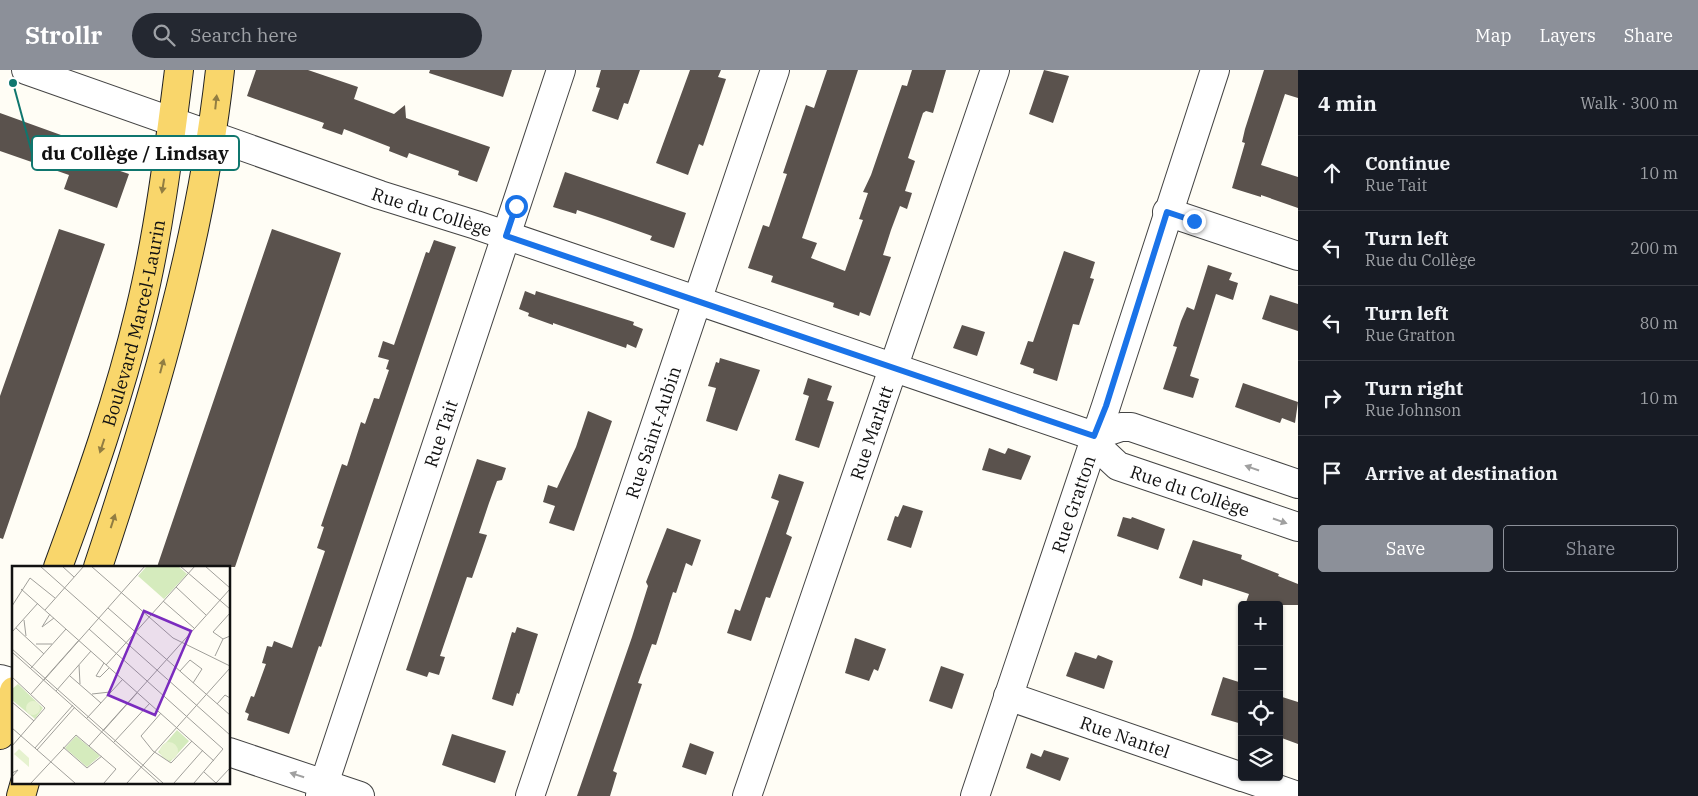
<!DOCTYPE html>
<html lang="en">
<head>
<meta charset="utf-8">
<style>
	:root { --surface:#171b24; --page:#242831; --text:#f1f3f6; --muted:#9ea1a6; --line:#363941; --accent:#8c9099 }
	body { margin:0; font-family:"IBM Plex Serif",serif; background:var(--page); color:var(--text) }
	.controls { position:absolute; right:15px; bottom:15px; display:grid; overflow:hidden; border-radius:5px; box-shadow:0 1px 4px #0004 }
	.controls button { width:45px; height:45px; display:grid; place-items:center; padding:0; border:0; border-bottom:1px solid var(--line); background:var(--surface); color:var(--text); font:25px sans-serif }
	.stop { position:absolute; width:15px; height:15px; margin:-11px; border:4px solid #1a73e8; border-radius:50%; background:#fff }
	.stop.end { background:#1a73e8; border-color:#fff; box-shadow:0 1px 5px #0008 }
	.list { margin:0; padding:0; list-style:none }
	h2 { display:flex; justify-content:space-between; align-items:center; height:65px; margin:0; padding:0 20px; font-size:21px }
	h2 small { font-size:16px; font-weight:400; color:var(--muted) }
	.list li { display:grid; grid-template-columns:32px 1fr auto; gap:15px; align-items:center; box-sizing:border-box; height:75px; padding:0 20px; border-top:1px solid var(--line) }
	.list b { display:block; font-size:19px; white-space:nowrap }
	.list p { margin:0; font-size:16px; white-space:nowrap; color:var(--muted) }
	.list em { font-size:16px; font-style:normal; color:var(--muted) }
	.actions { display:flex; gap:10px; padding:15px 20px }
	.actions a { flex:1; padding:11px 0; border:1px solid var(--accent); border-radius:5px; text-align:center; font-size:18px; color:var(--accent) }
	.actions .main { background:var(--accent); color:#fff }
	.icon { flex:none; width:28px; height:28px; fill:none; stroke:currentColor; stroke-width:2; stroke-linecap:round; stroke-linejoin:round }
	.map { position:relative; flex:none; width:1298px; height:726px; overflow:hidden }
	header { display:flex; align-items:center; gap:30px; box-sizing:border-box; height:70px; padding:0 25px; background:var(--accent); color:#fff }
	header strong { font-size:24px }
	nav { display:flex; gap:28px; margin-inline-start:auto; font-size:18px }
	.search { width:350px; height:45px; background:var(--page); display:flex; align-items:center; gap:12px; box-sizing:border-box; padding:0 18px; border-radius:28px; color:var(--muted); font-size:19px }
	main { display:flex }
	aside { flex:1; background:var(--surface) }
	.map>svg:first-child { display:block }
	.building { fill:#5a524d }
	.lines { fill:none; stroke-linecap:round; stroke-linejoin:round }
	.minor-casing { stroke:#444; stroke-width:30 }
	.major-casing { stroke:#222; stroke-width:30 }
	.minor { stroke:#fff; stroke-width:28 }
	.major { stroke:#f9d66b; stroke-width:28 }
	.oneway { fill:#917d42 }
	.oneway2 { fill:#a0a0a0 }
	.route { stroke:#1a73e8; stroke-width:6 }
	.labels { text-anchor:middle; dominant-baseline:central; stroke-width:5; stroke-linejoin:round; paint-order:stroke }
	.street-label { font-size:18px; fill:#111; stroke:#fff }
	.inset-road { fill:none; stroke:#a09f9a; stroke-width:1 }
	.view { fill:#7b2cbf; fill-opacity:0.15; stroke:#7b2cbf; stroke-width:2.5 }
	.inset-edge { fill:none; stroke:#111; stroke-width:2.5 }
	.leader { fill:none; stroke:#0f766e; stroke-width:2 }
	.callout-dot { fill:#0f766e; stroke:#fff; stroke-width:2 }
	.callout { fill:#fff; stroke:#0f766e; stroke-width:2 }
	.callout-label { font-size:19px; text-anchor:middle; font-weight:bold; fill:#111 }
</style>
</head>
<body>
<header>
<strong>Strollr</strong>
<div class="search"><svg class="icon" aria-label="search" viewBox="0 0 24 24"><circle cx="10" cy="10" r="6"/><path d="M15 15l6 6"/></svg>Search here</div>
<nav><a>Map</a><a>Layers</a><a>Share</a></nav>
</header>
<main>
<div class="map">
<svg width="1298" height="726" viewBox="0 0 1298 726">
	<rect width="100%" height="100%" fill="#fffdf5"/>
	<path class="building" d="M256,0H308L358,17L354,29L394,44L405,35L406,48L490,77L477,112L458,105L459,101L409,83L407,88L389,81L390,77L344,59L342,65L322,58L324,53L247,26Z
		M430,0H512L503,27L429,3Z
		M601,0H640L628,34L624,33L618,50L592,41L600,18L596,17Z
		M690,0H721L718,7L726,9L703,76L699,74L688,105L656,93Z
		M827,0H858L802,168L817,173L811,188L845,201L863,150L859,149L868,123L863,122L871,105L902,15L907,16L912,0H946L933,43L926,41L923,43L908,88L915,91L905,121L912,123L907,139L900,136L891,160L883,185L891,187L870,246L860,242L859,246L833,237L834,233L771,212L773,206L748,198L763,155L769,157L787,104L783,103L806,35L814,38Z
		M1044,0L1069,6L1053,53L1029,44Z
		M1264,0H1298V28L1285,24L1261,95L1298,107V138L1261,125V127L1232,118L1245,73L1242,72L1245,59Z
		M0,43L61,65L56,79L129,104L117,138L64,119L69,105L0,81Z
		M565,102L686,143L674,178L650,170L652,166L607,150L577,140L576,144L553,137Z
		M59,159L105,174L3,469L0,468V326Z
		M272,159L341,183L235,497H157Z
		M434,170L456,177L321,577L319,576L289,664L247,650L249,644L245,642L251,626L254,627L266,594L262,593L267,576L272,577L274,571L292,578L325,481L317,478L324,457L321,456L342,394L347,396L361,352L365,354L374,328L379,329L389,300L386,299L389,290L378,287L383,271L394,275L426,182L429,183Z
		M1064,181L1095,192L1090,208L1094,209L1079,255L1073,254L1057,311L1033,303L1034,299L1020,294L1028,271L1033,272Z
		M1208,195L1232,203L1229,210L1238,213L1233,230L1216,224L1190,306L1199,309L1193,328L1163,319L1177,277L1173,276L1181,251L1187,237L1194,240Z
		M525,221L535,225L536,221L634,252L633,255L643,259L636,278L627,274L626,278L553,253V255L528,246L529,243L519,239Z
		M1270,225L1298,234V261L1262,249Z
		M962,255L985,262L977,286L953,278Z
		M720,288L760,300L737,361L706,351L716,318L708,316L716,292L719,293Z
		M808,308L832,316L827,330L834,332L819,378L795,370L809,326L803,324Z
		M1243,313L1298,332L1295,353L1282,348L1280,353L1235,337Z
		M588,341L612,351L574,461L549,453L555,436L543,432L548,415L557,418L576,377Z
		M989,378L1005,384L1008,378L1031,386L1021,410L982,400Z
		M477,389L506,398L502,410L497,411L489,433L479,463L487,465L472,508L467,507L440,586L445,587L439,605L429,602L427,607L406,600Z
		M779,404L804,412L786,464L792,467L770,528L766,527L751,571L727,563L735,539L740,541L779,431L771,428Z
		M903,435L923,441L911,478L887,470L895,446L898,447Z
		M1123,447L1131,449L1132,447L1165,459L1158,480L1117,466Z
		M667,458L701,470L692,496L686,493L676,523L673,522L656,575L652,574L638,613L642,614L613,701L617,703L610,726H577L632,567L648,516L646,512Z
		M1193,470L1242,485L1241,489L1279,504L1278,506L1298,514V535H1245L1249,524L1203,509L1202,516L1179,508Z
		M517,557L538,564L519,624L517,623L513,636L492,629L512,562L515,563Z
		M855,568L886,579L878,601L874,599L869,611L845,603Z
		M1075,582L1096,589L1098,585L1113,591L1104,619L1066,606Z
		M941,596L964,604L952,639L929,631Z
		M1223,607L1242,613V654L1211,645Z
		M1279,626L1298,632V674L1279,667Z
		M452,664L506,681L495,713L442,695Z
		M690,673L714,682L706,705L682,697Z
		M1044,680L1069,688L1060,711L1026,698L1031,683L1041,687Z"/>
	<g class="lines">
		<g class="minor-casing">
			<g id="minor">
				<path id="s1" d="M26,0L380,125L476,155L1094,366L1121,357H1131L1298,414"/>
				<path d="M1167,142L1298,186"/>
				<path id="s2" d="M1094,366L1102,381L1118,396L1298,457"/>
				<path d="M0,609L14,613"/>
				<path id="s3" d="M1008,626L1242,707"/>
				<path d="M229,682L360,726"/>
				<path d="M1243,707L1298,726"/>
				<path id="s4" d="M320,726L561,0"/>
				<path id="s5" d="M530,726L775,0"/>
				<path id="s6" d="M747,726L995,0"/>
				<path id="s7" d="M975,726L1106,336L1215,0"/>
			</g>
		</g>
		<g class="major-casing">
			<g id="major">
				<path id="s8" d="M58,497C89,413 119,328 140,240C159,162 169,80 179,0"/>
				<path d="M98,497C152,335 201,171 220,0"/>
				<path d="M0,665L14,621"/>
				<path d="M21,726L25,712"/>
			</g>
		</g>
		<use href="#minor" class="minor"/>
		<use href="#major" class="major"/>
	</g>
	<defs><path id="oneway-solid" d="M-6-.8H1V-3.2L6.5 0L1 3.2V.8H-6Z" transform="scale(1.25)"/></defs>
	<g class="oneway">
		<use href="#oneway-solid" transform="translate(216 32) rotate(-84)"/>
		<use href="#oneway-solid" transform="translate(163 116) rotate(99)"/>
		<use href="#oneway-solid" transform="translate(162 296) rotate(-75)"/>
		<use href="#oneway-solid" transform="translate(102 376) rotate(108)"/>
		<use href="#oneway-solid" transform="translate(113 451) rotate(-72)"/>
	</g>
	<g class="oneway2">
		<use href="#oneway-solid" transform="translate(1252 398) rotate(-161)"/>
		<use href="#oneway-solid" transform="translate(1280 451) rotate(19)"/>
		<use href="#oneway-solid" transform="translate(297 705) rotate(-162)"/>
	</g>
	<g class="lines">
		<path class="route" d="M516,136L506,166L1094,366L1106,336L1167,142L1194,151"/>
	</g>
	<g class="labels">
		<g class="street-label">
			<text stroke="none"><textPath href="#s1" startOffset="430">Rue du Collège</textPath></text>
			<text stroke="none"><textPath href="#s8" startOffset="256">Boulevard Marcel-Laurin</textPath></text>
			<text stroke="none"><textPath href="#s4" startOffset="382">Rue Tait</textPath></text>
			<text stroke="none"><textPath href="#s5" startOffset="384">Rue Saint-Aubin</textPath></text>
			<text stroke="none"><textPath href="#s6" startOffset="384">Rue Marlatt</textPath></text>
			<text stroke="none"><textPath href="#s2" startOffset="115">Rue du Collège</textPath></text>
			<text stroke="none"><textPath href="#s7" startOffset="308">Rue Gratton</textPath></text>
			<text stroke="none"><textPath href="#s3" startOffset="124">Rue Nantel</textPath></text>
		</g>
	</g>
	<g transform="translate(12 496)">
		<rect width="218" height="218" fill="#fffdf5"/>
		<path d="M135,0H166L175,8L152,33L126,10ZM6,118L31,142L23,153L0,134V123ZM165,164L177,175L158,196L146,186ZM64,170L88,190L75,201L53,182Z" fill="#d5ebbd"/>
		<path d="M14 142a7 7 0 1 1 14 0a7 7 0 1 1-14 0ZM148 185a9 9 0 1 1 18 0a9 9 0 1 1-18 0ZM7,183L17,192V201L2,188Z" fill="#e6f2cf"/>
		<path class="inset-road" d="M28,0L218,169M50,0L62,11M79,0L161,72L218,100M168,0L218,43M193,0L218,22M164,21L194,49M9,23L202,195M151,35L182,62M0,40L18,12L43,32M96,42L218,149M33,44L72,0M38,48L30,61L42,52M12,54L14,70M4,62L32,88M77,63L211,183L182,217M0,66L26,37M211,73L201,66L218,47M24,78H40M0,83L151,217M0,86L147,217M203,90L211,73L218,70M92,97L84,110L88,111L97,102M67,99L68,118M94,99L183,0M19,102L54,63M168,105L178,94L190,103L181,117M58,110L89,137M0,111L33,142L0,180M32,114L133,0M44,125L79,85M19,128L67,74M80,128L98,126M0,136L22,155M205,138L213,129L218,132M149,147L129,170L141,185L159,197L180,175M75,152L111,113M0,162L63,217M91,165L125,127M102,176L138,137M77,180L218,23M51,181L75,202L90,190M23,182L61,139M25,184L63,141M192,206L204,217M0,207L6,204L0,211M19,217L64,169L104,203L92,217M115,217L218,102M162,217L191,184M204,217L218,202"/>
		<path class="view" d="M132,45L179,65L143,149L96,129Z"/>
		<rect width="218" height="218" class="inset-edge"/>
	</g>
	<path class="leader" d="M13 13L32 83"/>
	<circle class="callout-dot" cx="13" cy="13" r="5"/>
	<rect class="callout" x="32" y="66" width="207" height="34" rx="5"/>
	<g class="callout-label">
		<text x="135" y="90">du Collège / Lindsay</text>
	</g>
</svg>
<div class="controls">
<button>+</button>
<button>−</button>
<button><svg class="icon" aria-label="locate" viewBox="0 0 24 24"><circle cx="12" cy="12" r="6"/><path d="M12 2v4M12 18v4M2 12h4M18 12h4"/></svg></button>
<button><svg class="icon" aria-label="layers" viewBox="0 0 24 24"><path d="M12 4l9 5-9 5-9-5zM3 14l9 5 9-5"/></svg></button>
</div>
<div class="stop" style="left:516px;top:136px"></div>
<div class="stop end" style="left:1194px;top:151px"></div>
</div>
<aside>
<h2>4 min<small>Walk · 300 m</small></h2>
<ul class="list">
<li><svg class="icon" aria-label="ahead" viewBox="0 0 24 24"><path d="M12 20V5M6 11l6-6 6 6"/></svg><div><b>Continue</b><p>Rue Tait</p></div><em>10 m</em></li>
<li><svg class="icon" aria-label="left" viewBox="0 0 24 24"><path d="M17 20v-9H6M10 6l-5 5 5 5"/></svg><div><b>Turn left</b><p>Rue du Collège</p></div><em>200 m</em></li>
<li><svg class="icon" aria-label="left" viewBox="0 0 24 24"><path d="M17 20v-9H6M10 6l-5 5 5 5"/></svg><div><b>Turn left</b><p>Rue Gratton</p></div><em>80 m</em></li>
<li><svg class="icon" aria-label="right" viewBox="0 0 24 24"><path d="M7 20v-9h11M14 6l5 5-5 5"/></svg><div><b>Turn right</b><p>Rue Johnson</p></div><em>10 m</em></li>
<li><svg class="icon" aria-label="arrive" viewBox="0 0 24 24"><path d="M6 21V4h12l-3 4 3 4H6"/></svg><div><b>Arrive at destination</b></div></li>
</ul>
<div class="actions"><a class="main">Save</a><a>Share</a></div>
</aside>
</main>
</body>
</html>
